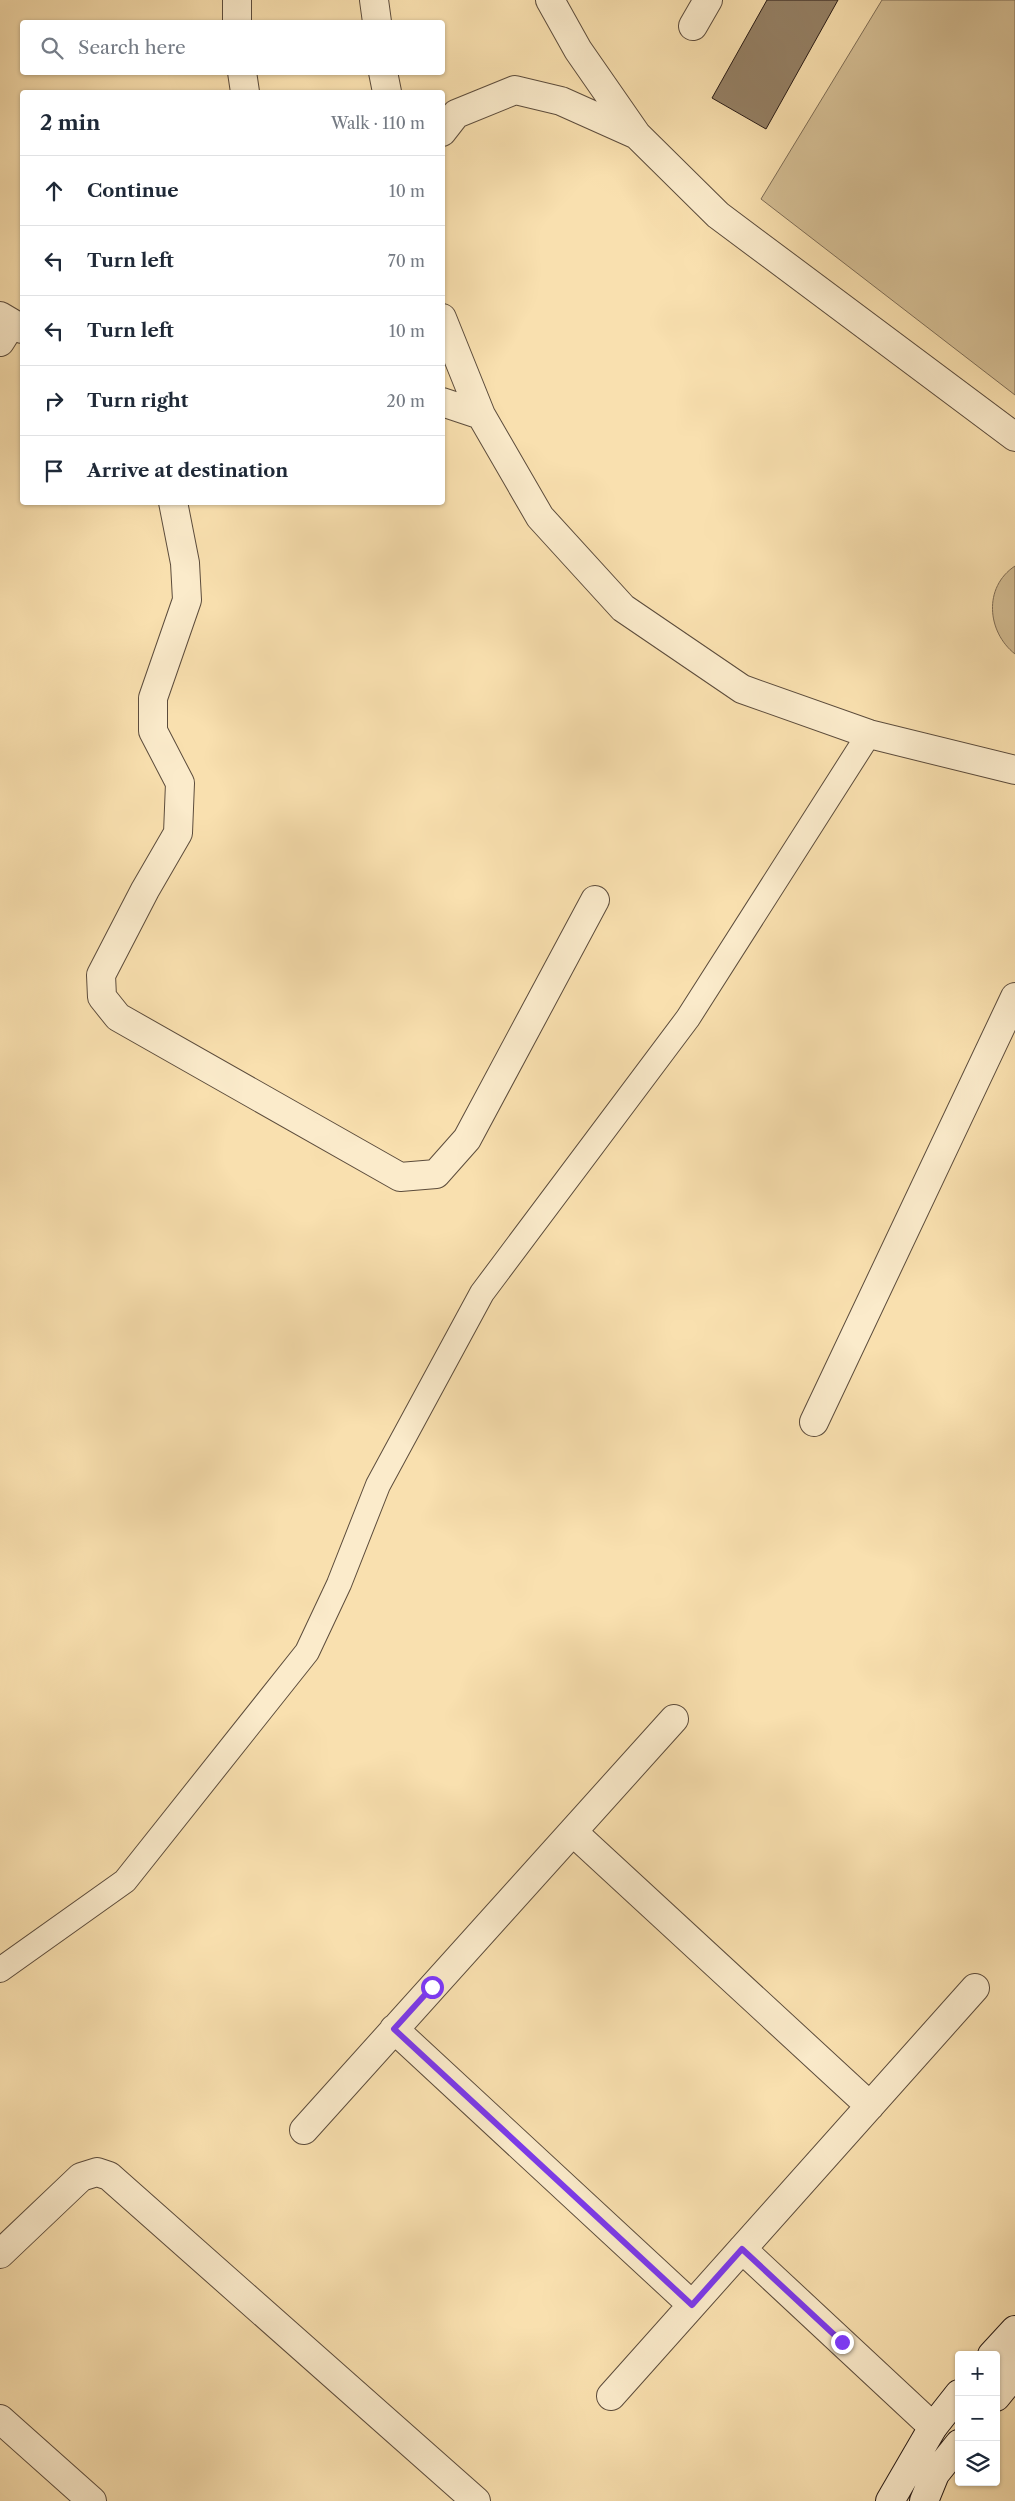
<!DOCTYPE html>
<html lang="en">
<head>
<meta charset="utf-8">
<style>
	:root { --surface:#fff; --page:#f2f2f3; --text:#1f2937; --muted:#747a83; --line:#e0e1e3 }
	body { margin:0; font-family:"Libre Caslon Text",serif; background:var(--page); color:var(--text) }
	.controls { position:absolute; right:15px; bottom:15px; display:grid; overflow:hidden; border-radius:5px; box-shadow:0 1px 4px #0004 }
	.controls button { width:45px; height:45px; display:grid; place-items:center; padding:0; border:0; border-bottom:1px solid var(--line); background:var(--surface); color:var(--text); font:25px sans-serif }
	.stop { position:absolute; width:15px; height:15px; margin:-11px; border:4px solid #7c3aed; border-radius:50%; background:#fff }
	.stop.end { background:#7c3aed; border-color:#fff; box-shadow:0 1px 5px #0008 }
	.list { margin:0; padding:0; list-style:none }
	h2 { display:flex; justify-content:space-between; align-items:center; height:65px; margin:0; padding:0 20px; font-size:21px }
	h2 small { font-size:16px; font-weight:400; color:var(--muted) }
	.list li { display:grid; grid-template-columns:32px 1fr auto; gap:15px; align-items:center; box-sizing:border-box; height:70px; padding:0 20px; border-top:1px solid var(--line) }
	.list b { display:block; font-size:19px; white-space:nowrap }
	.list em { font-size:16px; font-style:normal; color:var(--muted) }
	.icon { flex:none; width:28px; height:28px; fill:none; stroke:currentColor; stroke-width:2; stroke-linecap:round; stroke-linejoin:round }
	.map { position:relative; flex:none; width:1015px; height:2501px; overflow:hidden }
	.search { position:absolute; background:var(--surface); box-shadow:0 1px 4px #0004; left:20px; top:20px; width:425px; height:55px; display:flex; align-items:center; gap:12px; box-sizing:border-box; padding:0 18px; border-radius:5px; color:var(--muted); font-size:19px }
	.panel { position:absolute; background:var(--surface); box-shadow:0 1px 4px #0004; left:20px; top:90px; width:425px; height:415px; border-radius:5px }
	.map>svg:first-child { display:block }
	.green { fill:#d5bf95; stroke:#7e6d56 }
	.building { fill:#958166; stroke:#281b16 }
	.lines { fill:none; stroke-linecap:round; stroke-linejoin:round }
	.lane-casing { stroke:#5c4c3c; stroke-width:26 }
	.street-casing { stroke:#5c4c3c; stroke-width:30 }
	.secondary-casing { stroke:#281b16; stroke-width:30 }
	.lane { stroke:#fbebcb; stroke-width:24 }
	.street { stroke:#fbebcb; stroke-width:28 }
	.secondary { stroke:#fbebcb; stroke-width:28 }
	.route { stroke:#7c3aed; stroke-width:6 }
</style>
</head>
<body>
<div class="map">
<svg width="1015" height="2501" viewBox="0 0 1015 2501">
	<rect width="100%" height="100%" fill="#f9e0af"/>
	<filter id="stains"><feTurbulence type="fractalNoise" baseFrequency=".004" numOctaves="4"/><feColorMatrix values="0 0 0 0 .2 0 0 0 0 .09 0 0 0 0 .02 0 0 0 .5 -.17"/></filter>
	<radialGradient id="worn" r=".72"><stop offset=".6" stop-color="#630" stop-opacity="0"/><stop offset="1" stop-color="#630" stop-opacity=".3"/></radialGradient>
	<path class="green" d="M882,0H1015V395L761,199Z
		M1015,566V654C987,632 983,587 1015,566Z"/>
	<path class="building" d="M767,0H838L766,129L712,98Z"/>
	<g class="lines">
		<g class="lane-casing">
			<path id="lane" d="M0,1970L125,1881L307,1652L339,1584L378,1485L482,1293L688,1018L869,734"/>
		</g>
		<g class="street-casing">
			<path id="street" d="M237,0V22
				M374,0L377,22
				M550,0L578,50L637,135L718,215L1015,437
				M693,26L708,0
				M242,72L245,92
				M383,72L387,92
				M442,132L456,114L515,90L561,101L637,135
				M0,316L22,329
				M442,318L481,415L540,517L623,608L742,689L869,734L1015,770
				M0,342L12,323
				M442,402L481,415
				M173,502L185,563L187,600L153,698V731L180,783L178,833L145,890L101,975L102,997L118,1017L400,1177L436,1174L467,1139L595,900
				M814,1422L1015,997
				M573,1832L870,2106
				M394,2029L692,2305
				M304,2130L674,1719
				M742,2249L933,2427
				M0,2254L81,2177L97,2172L109,2176L476,2501
				M611,2396L975,1988
				M0,2419L92,2501"/>
		</g>
		<g class="secondary-casing">
			<path id="secondary" d="M992,2355L1015,2330
				M996,2397L1008,2382L1015,2363
				M890,2501L933,2427L959,2394
				M924,2501L935,2474L959,2444"/>
		</g>
		<use href="#lane" class="lane"/>
		<use href="#street" class="street"/>
		<use href="#secondary" class="secondary"/>
	</g>
	<g class="lines">
		<path class="route" d="M432,1987L394,2029L692,2305L742,2249L842,2342"/>
	</g>
	<rect width="100%" height="100%" filter="url(#stains)"/>
	<rect width="100%" height="100%" fill="url(#worn)"/>
</svg>
<div class="controls">
<button>+</button>
<button>−</button>
<button><svg class="icon" aria-label="layers" viewBox="0 0 24 24"><path d="M12 4l9 5-9 5-9-5zM3 14l9 5 9-5"/></svg></button>
</div>
<div class="stop" style="left:432px;top:1987px"></div>
<div class="stop end" style="left:842px;top:2342px"></div>
<div class="search"><svg class="icon" aria-label="search" viewBox="0 0 24 24"><circle cx="10" cy="10" r="6"/><path d="M15 15l6 6"/></svg>Search here</div>
<section class="panel">
<h2>2 min<small>Walk · 110 m</small></h2>
<ul class="list">
<li><svg class="icon" aria-label="ahead" viewBox="0 0 24 24"><path d="M12 20V5M6 11l6-6 6 6"/></svg><div><b>Continue</b></div><em>10 m</em></li>
<li><svg class="icon" aria-label="left" viewBox="0 0 24 24"><path d="M17 20v-9H6M10 6l-5 5 5 5"/></svg><div><b>Turn left</b></div><em>70 m</em></li>
<li><svg class="icon" aria-label="left" viewBox="0 0 24 24"><path d="M17 20v-9H6M10 6l-5 5 5 5"/></svg><div><b>Turn left</b></div><em>10 m</em></li>
<li><svg class="icon" aria-label="right" viewBox="0 0 24 24"><path d="M7 20v-9h11M14 6l5 5-5 5"/></svg><div><b>Turn right</b></div><em>20 m</em></li>
<li><svg class="icon" aria-label="arrive" viewBox="0 0 24 24"><path d="M6 21V4h12l-3 4 3 4H6"/></svg><div><b>Arrive at destination</b></div></li>
</ul>
</section>
</div>
</body>
</html>
